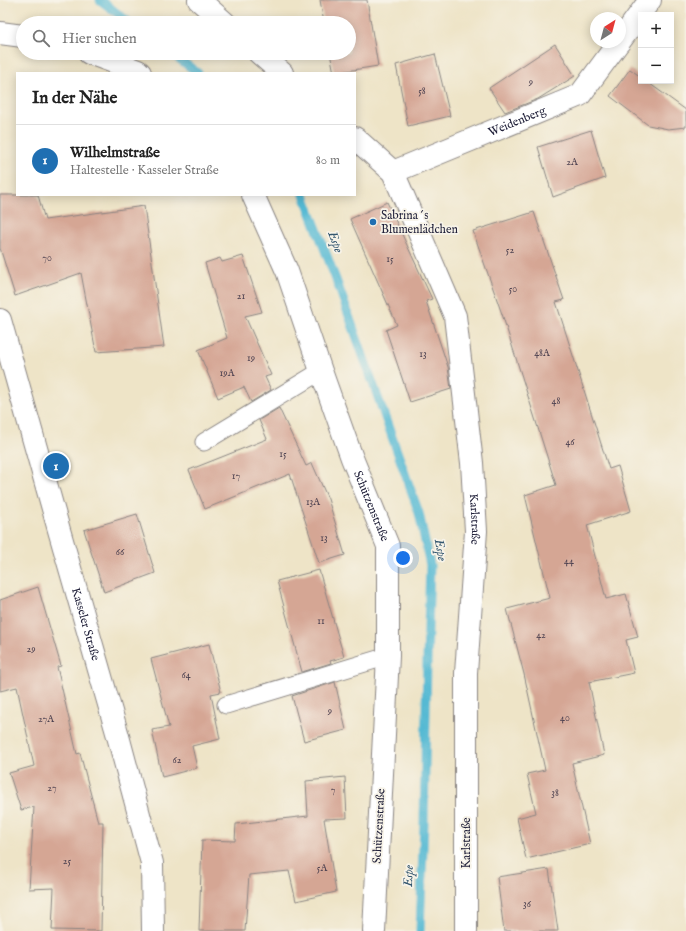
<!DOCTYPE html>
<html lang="de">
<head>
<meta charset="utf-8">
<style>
	:root { --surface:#fff; --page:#f6f6f6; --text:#222; --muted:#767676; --line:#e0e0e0; --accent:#1f6fb2 }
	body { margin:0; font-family:"IM FELL English",serif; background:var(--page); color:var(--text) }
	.controls { position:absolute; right:12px; top:12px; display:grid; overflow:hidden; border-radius:0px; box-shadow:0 2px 10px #0003 }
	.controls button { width:36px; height:36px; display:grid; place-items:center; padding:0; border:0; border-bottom:1px solid var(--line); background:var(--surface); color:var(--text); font:20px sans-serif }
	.compass { position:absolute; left:590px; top:12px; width:36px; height:36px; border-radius:50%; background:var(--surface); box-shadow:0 2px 10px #0003; rotate:36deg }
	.you { position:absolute; left:403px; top:558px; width:14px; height:14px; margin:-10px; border:3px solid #fff; border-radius:50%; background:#1a73e8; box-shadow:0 0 0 6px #1a73e833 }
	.badge { display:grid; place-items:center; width:26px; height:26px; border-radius:50%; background:var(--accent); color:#fff; font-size:13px; font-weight:700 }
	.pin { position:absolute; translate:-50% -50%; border:2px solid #fff; box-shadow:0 1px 4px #0006 }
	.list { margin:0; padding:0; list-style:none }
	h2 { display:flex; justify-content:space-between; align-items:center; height:52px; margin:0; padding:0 16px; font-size:17px }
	h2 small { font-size:13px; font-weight:400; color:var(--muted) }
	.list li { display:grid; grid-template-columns:26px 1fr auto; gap:12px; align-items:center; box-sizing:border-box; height:72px; padding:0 16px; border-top:1px solid var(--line) }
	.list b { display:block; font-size:15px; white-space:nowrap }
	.list p { margin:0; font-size:13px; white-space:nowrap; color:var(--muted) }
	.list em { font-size:13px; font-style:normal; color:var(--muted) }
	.icon { flex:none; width:22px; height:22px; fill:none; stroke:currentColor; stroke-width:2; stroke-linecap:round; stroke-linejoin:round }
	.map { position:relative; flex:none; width:686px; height:931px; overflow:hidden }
	.search { position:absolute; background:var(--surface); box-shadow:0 2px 10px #0003; left:16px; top:16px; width:340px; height:44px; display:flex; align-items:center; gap:10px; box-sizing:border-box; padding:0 14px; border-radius:22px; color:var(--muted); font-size:15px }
	.panel { position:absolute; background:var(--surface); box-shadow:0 2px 10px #0003; left:16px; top:72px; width:340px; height:124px; border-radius:0px }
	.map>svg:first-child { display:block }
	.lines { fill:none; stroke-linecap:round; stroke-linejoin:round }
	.stream { stroke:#54b9d3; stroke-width:9 }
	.building { fill:#d5a694 }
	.lane-casing { stroke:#888381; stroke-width:19 }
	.street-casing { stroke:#888381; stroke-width:24 }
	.secondary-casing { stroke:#888381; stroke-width:24 }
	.lane { stroke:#fff; stroke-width:17 }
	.street { stroke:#fff; stroke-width:22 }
	.secondary { stroke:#fff; stroke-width:22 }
	.poi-dot { fill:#1f6fb2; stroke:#f7f3e8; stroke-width:1.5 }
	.labels { text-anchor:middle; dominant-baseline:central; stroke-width:3.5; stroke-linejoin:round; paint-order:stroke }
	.number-label { font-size:10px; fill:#4f4351 }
	.street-label { font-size:12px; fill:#22223b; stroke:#f7f3e8 }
	.poi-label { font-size:12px; fill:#22223b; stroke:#f7f3e8; text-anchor:start }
	.water-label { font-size:13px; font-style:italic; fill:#345770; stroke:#f7f3e8 }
</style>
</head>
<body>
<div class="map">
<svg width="686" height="931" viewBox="0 0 686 931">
	<rect width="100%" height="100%" fill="#f7f3e8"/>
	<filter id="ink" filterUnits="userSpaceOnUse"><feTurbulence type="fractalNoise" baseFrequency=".025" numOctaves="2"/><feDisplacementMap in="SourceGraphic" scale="8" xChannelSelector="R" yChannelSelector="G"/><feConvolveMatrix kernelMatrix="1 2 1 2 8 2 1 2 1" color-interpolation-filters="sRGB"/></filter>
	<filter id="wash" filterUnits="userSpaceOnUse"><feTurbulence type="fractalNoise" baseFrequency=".012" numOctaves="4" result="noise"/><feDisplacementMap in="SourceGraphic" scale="16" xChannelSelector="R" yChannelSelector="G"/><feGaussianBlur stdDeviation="0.9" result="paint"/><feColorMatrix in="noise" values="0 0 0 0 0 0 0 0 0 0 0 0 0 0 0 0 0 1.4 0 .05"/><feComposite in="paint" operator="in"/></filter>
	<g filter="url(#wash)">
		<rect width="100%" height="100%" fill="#eee4c7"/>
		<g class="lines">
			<path class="stream" d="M100,0L130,23
				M171,53L198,73
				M304,195L338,285L419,513L430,565L427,661L424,822L420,931"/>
		</g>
		<g id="blocks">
			<path class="building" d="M320,0H367L378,66L334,73L330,53H349V23H324Z
				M555,44L575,76L538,99L505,112L489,88Z
				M435,54L450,116L408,126L396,65Z
				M630,69L641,77V81H646L686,110V127L668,129L648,125L610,96Z
				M591,130L605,178L553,197L538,147Z
				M0,195H38L45,220L144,206L164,347L96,352L81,273L15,296L0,248Z
				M387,202L432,299L426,301L448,367L451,389L410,402L386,330L397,325L350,219Z
				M534,212L564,300L556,302L609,469L618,466L631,511L587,525L606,599L626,594L638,637L626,640L634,673L589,682L604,755L572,763L590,844L526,859L517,818L536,813L527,774L545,770L524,674L507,609L550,598L525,495L556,485L503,317L473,231Z
				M243,256L262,312L245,316L271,375L265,377L271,390L251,402L244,387L218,398L198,350L227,338L205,263L220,258L222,262Z
				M279,408L306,466L312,463L328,499L345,555L319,563L290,474L205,509L189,470L267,439L259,420Z
				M137,514L155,573L104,592L84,530Z
				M319,570L344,657L330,661L331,663L302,672L277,581Z
				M38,587L61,666L57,667L77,754L80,753L98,822H103L101,931L52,930L54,888L29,889L34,807L21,810L9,773L34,766L17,687L0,691V600Z
				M209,644L221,692L211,694L220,739L192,746L197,768L162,777L152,730L169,727L151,659Z
				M335,682L346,730L304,741L292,696Z
				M345,777L347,818L324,819L336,892L296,901L289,871L249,875L245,931H199L202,840L235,841L236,824L308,816L306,781Z
				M549,869L558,931H504L497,877Z"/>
		</g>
	</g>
	<g filter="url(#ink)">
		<use href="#blocks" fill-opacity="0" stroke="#888381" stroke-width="1"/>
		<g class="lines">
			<g class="lane-casing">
				<path id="lane" d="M204,442L321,371
					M226,705L388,656"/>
			</g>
			<g class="street-casing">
				<g id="street">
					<path d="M199,0L225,23"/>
					<path d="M0,33L23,36"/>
					<path d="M620,41L650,0"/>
					<path d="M89,53L138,71L140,73"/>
					<path d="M259,53L282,73"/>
					<path id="s1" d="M355,138L393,172L455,316L472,463L476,531L466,673V931"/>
					<path id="s2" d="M393,172L580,95L619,42"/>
					<path id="s3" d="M253,195L287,271L321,371L352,458L388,546V656L374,931"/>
				</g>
			</g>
			<g class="secondary-casing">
				<g id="secondary">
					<path id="s4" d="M0,320L59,530L118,736L152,863L153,931"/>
				</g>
			</g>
			<use href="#lane" class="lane"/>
			<use href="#street" class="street"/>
			<use href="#secondary" class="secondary"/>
		</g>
	</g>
	<circle class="poi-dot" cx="373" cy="222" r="4"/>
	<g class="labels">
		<g class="number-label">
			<text x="531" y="82">9</text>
			<text x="422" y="91">58</text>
			<text x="572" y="162">2A</text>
			<text x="510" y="250">52</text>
			<text x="47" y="258">70</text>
			<text x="390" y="259">15</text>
			<text x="513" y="289">50</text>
			<text x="241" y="296">21</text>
			<text x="542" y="353">48A</text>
			<text x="423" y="354">13</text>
			<text x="251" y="358">19</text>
			<text x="227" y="373">19A</text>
			<text x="556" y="401">48</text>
			<text x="570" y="442">46</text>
			<text x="283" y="454">15</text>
			<text x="236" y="476">17</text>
			<text x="313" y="502">13A</text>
			<text x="324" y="538">13</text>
			<text x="120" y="552">66</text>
			<text x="569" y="561">44</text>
			<text x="321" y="621">11</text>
			<text x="541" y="635">42</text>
			<text x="31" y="649">29</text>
			<text x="186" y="675">64</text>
			<text x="330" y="711">9</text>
			<text x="565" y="718">40</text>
			<text x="46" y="719">27A</text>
			<text x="177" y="760">62</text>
			<text x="52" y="788">27</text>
			<text x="333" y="790">7</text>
			<text x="555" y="793">38</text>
			<text x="67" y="861">25</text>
			<text x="322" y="868">5A</text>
			<text x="527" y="904">36</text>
		</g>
		<g class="street-label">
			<text stroke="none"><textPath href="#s2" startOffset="134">Weidenberg</textPath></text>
			<text stroke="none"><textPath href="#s3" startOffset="333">Schützenstraße</textPath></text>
			<text stroke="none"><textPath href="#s1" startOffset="412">Karlstraße</textPath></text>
			<text stroke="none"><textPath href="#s4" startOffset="316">Kasseler Straße</textPath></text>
			<text transform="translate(379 826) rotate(-87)">Schützenstraße</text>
			<text transform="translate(466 843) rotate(-90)">Karlstraße</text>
		</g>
		<g class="poi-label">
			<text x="381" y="215">Sabrina´s<tspan x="381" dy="14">Blumenlädchen</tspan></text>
		</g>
		<g class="water-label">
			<text transform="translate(335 242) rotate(70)">Espe</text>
			<text transform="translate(440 550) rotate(80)">Espe</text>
			<text transform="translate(409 876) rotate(-88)">Espe</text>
		</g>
	</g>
</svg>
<div class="controls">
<button>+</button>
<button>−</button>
</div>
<svg class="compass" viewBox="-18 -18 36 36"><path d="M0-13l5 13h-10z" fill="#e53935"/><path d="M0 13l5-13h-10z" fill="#767676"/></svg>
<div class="you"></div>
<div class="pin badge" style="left:56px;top:466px">1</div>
<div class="search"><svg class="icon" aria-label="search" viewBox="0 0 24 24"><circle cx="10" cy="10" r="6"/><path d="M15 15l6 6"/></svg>Hier suchen</div>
<section class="panel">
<h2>In der Nähe<small></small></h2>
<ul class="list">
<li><span class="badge">1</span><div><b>Wilhelmstraße</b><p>Haltestelle · Kasseler Straße</p></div><em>80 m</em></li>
</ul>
</section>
</div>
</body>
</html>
